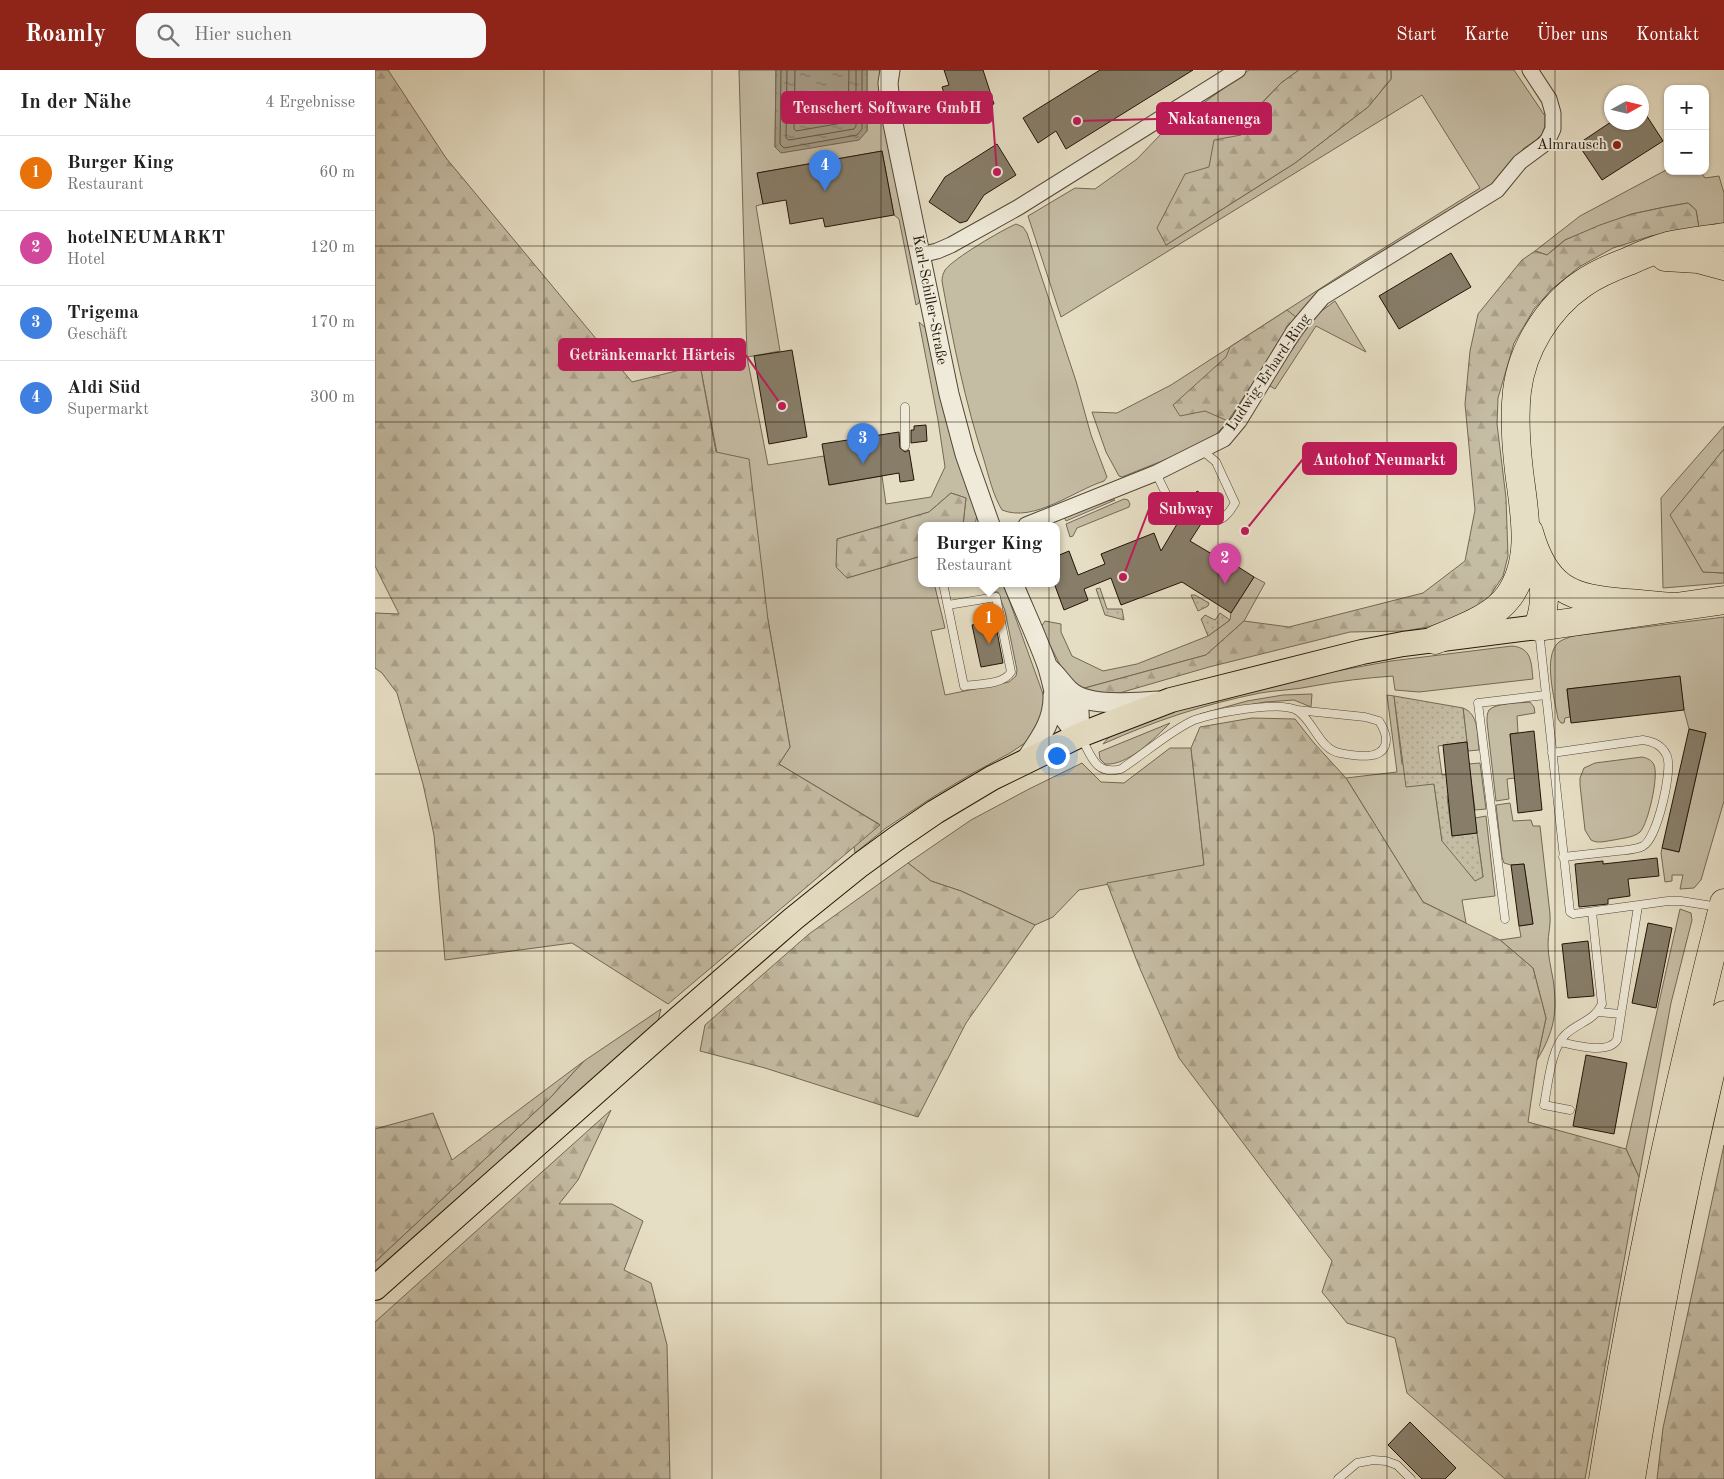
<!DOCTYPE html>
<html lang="de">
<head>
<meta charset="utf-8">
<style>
	:root { --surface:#fff; --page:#f6f6f6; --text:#222; --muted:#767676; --line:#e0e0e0; --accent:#8f2418 }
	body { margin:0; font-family:"Old Standard TT",serif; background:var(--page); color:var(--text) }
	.controls { position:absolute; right:15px; top:15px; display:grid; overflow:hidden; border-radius:10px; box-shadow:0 1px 4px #0004 }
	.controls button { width:45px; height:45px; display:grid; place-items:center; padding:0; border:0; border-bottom:1px solid var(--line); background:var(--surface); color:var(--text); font:25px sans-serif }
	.compass { position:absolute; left:1229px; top:15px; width:45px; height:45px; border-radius:50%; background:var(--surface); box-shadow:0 1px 4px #0004; rotate:82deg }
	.you { position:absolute; left:681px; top:685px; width:18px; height:18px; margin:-12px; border:4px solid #fff; border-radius:50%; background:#1a73e8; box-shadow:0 0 0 8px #1a73e833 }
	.badge { display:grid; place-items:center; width:32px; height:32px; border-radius:50%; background:var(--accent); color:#fff; font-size:16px; font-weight:700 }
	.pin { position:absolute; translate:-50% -41px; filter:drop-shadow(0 1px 2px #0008) }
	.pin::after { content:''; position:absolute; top:26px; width:18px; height:15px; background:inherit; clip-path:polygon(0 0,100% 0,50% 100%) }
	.popup { position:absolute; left:543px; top:452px; width:142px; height:65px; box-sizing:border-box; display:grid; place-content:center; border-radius:10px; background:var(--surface); filter:drop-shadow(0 1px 4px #0005); font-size:16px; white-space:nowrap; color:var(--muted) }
	.popup b { font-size:19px; color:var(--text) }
	.popup::after { content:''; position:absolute; left:50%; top:100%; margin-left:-10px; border:10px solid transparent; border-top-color:var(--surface) }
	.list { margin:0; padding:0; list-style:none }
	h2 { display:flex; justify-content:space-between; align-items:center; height:65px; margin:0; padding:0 20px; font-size:21px }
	h2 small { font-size:16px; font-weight:400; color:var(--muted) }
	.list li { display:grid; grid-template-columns:32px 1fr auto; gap:15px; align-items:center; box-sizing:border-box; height:75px; padding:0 20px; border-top:1px solid var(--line) }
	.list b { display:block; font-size:19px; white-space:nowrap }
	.list p { margin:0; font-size:16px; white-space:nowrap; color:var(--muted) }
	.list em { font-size:16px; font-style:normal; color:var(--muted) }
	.icon { flex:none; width:28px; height:28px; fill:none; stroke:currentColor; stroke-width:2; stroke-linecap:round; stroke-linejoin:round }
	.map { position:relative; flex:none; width:1349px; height:1409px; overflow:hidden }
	header { display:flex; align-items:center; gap:30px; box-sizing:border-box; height:70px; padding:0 25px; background:var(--accent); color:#fff }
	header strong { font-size:24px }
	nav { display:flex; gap:28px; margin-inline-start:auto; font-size:18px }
	.search { width:350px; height:45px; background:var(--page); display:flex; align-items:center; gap:12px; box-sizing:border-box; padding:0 18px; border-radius:15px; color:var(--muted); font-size:19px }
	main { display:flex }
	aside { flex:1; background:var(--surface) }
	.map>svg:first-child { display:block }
	.grass { fill:#c5bca4; stroke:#736855 }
	.forest { fill:url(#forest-firs); stroke:#736855 }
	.garden { fill:url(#garden-dots); stroke:#736855 }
	.water { fill:url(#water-ripples); stroke:#6f6451 }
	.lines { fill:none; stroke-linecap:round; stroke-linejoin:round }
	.shore { stroke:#625644; stroke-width:1 }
	.building { fill:#877d69; stroke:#211406 }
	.service-casing { stroke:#524636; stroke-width:9 }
	.minor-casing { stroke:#524636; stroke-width:17 }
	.tertiary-casing { stroke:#524636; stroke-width:21 }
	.primary-casing { stroke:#211406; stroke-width:26 }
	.motorway-casing { stroke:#211406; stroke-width:29 }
	.service { stroke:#efead9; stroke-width:8 }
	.minor { stroke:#efead9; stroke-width:15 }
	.tertiary { stroke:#efead9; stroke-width:19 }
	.primary { stroke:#e6dec4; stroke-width:24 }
	.motorway { stroke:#e6dec4; stroke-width:28 }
	.grid { fill:none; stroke:#211406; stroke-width:1; stroke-opacity:0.55 }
	.poi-dot { fill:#8f2418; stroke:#efead9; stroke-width:2 }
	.labels { text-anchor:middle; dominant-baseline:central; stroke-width:4; stroke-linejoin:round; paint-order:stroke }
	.poi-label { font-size:15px; fill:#211406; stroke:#efead9; text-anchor:end }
	.street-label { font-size:15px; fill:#211406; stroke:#efead9 }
	.leader { fill:none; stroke:#c2185b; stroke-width:2 }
	.callout-dot { fill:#c2185b; stroke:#efead9; stroke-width:2 }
	.callout { fill:#c2185b; stroke:#c2185b; stroke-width:2 }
	.callout-label { font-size:16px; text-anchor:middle; font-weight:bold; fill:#fff }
</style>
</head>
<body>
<header>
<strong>Roamly</strong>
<div class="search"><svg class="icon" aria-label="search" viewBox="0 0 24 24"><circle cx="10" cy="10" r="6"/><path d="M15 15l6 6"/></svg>Hier suchen</div>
<nav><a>Start</a><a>Karte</a><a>Über uns</a><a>Kontakt</a></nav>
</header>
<main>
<aside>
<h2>In der Nähe<small>4 Ergebnisse</small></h2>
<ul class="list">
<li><span class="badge" style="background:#e8710a">1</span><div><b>Burger King</b><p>Restaurant</p></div><em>60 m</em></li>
<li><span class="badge" style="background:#d1479c">2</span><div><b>hotelNEUMARKT</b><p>Hotel</p></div><em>120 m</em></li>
<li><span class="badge" style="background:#3f7fe0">3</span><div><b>Trigema</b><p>Geschäft</p></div><em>170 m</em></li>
<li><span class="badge" style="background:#3f7fe0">4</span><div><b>Aldi Süd</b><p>Supermarkt</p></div><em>300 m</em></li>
</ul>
</aside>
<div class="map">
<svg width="1349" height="1409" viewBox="0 0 1349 1409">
	<defs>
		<pattern id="forest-firs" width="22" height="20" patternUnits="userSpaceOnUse" patternTransform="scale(1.25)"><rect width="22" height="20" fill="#c5bca4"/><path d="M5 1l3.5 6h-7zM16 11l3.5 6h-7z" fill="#a9a18c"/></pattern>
		<pattern id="garden-dots" width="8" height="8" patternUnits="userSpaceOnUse" patternTransform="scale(1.25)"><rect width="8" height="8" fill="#c5bca4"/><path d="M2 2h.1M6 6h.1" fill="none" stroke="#a9a18c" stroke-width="1.8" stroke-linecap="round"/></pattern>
		<pattern id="water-ripples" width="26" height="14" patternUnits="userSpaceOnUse" patternTransform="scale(1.25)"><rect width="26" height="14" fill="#a39983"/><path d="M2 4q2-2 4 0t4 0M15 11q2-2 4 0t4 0" fill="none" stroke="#847c69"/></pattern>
	</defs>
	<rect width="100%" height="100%" fill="#e6dec4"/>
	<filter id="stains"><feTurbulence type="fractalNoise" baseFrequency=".004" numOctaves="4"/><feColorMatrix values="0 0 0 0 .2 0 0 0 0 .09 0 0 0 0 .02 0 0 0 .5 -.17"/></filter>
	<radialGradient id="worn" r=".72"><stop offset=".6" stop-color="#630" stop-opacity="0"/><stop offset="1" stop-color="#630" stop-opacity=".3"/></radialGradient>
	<path class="grass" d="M364,0H401L400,77L492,61V0H508L545,229L544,233L541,235L524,149L519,145L507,81L383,103L388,134L381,136L405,281L372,287L393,395L449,386L454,415L507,406L511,434L556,427L570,397L563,350L544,252L552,259L602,445L600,455H588L591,428L576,423L554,442L462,469L472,508L546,486V513H559L570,558L556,561L570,625L634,612L641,606L642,600L630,541L623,522H615L613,513H628L668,624L670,631L669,645L653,671L635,683L598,703L558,727L511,758L480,783L479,776L504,754L404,694L415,677L393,550L342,383L325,295L372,286Z
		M874,0H924L906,13L876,44L866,65L835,97L791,175L920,93L993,37L1016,9V0H1139L1170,46V56L1167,64L1161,70L1148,79L1146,84L1120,113L942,225L921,247L853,351L838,368L812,381L747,407L744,406L731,382L717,342L742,343L796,315L977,198L1105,118L1047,25L686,247L653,146L700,118L720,119L762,89L787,63Z
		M1293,99V101H1325L1330,108L1344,106L1349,123V155L1324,158L1321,140L1313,133L1290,137L1257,144L1190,170L1172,185L1160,181L1205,146Z
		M641,154L648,157L652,163L701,311L716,365L732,407L729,411C698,421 659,453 627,440C618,425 614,407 609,390C590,332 578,272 567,211C567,207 568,204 570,200C579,188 627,160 641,154Z
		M960,231L991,282L941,256L900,319L895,316V312L941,245Z
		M1349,356V379L1296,445L1328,502L1349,503V513L1288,518L1286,428Z
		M749,429L753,430L755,434L754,437L702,458L698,466L695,467L691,454Z
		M730,430H740L691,451L689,447Z
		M879,507L890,513L869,551L831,585L706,619L690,605L666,557L670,551L686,554V562L697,586L728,601L762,594L833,566L855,550L856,543Z
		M1349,547V731L1326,810L1319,818L1305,819L1308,805H1297V811L1290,812L1286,783L1287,778L1304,782L1331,663L1314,659L1309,640L1305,607L1192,619L1195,647L1190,648L1189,653H1186L1183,649C1180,630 1167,586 1184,572C1188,569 1193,568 1198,566Z
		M1137,576C1157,578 1156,592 1158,609L1044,622L1020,620L1018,606C990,608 965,611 938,616C920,620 902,620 885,623C830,634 779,651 728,674L734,667L741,663L810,637L923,608L1016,591Z
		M937,624L936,637L919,630L890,632L825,644L872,631L908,625Z
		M1012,625L1019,626L1027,694L1059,714L1067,771L1108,807L1100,748L1111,746L1120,826L1087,830L1091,853L1048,832L971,708L1022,702Z
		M1155,632L1159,637L1160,643L1142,646L1143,663L1135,664L1140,708L1132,709L1134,729L1121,731L1112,652C1112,648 1112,643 1114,640C1120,633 1146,633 1155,632Z
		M1088,638C1104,644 1102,664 1104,680L1093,681Z
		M795,653C780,668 753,696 730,694L725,689L724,682Z
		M795,678H816L829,795L704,820L678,847L660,855L586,821L556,811L533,793L596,750L654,719L707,693L726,712L749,713Z
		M1267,687C1272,688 1277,690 1279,695C1284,706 1273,754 1265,762C1258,768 1247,768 1239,770C1231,771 1223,774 1216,770L1210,760L1205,715V708L1209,698L1220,693Z
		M1105,693L1111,739L1100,740L1094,694Z
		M1135,733L1138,751L1156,750L1158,756H1165L1175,844C1176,855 1173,864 1173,874C1173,886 1176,898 1178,909C1183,942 1179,962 1162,990L1171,948L1158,898L1125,870L1146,867L1144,856L1158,854L1149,794L1136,795L1129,793L1127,787L1121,735Z
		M1305,839L1316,843L1317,850L1296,933L1264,1107L1251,1079Z
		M286,939L283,951L0,1202V1192L174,1029L209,991Z"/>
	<path class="forest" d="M0,0H13L71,88L257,312L325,295L341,382L374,389L393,550L415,677L404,694L505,755L293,934L197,873L70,890L59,765L48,714L22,623L7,603L0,598V543L24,544L0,496Z
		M924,0H1016V9L993,37L920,93L791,175L782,158L810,104L834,97L839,70L866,65L876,45L906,13Z
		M1313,133L1321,140L1324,158L1276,166L1238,178L1204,197L1177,219L1159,239L1139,273L1123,328L1122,354L1131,428L1133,486L1128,506L1111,532L1082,548L1053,557L1030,561L975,562L834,597L741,624H723L706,619L831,585L869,551L914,557L1048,523L1090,491L1100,440L1090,334L1095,281L1103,244L1147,190L1160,181L1172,185L1190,170L1225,155L1257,144L1290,137Z
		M912,240L921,247L853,351L830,341L805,346L798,335L851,287L855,277Z
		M1349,379V503L1328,502L1295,445Z
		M576,423L591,428L588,455H546V486L472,508L461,497L462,469L554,442Z
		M877,648L920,649L939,673L971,708L1048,832L1125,870L1158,898L1171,948L1162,990L1153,1052L1251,1079L1264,1107L1210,1409H1130L1032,1323L1020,1268L972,1253L947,1222L957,1191L804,988L763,894L732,813L829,795L816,678L825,657Z
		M533,793L556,811L586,821L660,855L591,953L543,1047L390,998L325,981L330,955L434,864Z
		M209,991L174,1029L0,1192V1059L58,1043L77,1090Z
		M236,1040L203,1110L184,1134H237L268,1151L249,1200L276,1213L292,1275L295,1409H0V1252Z
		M1349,1075V1409H1282L1288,1358Z"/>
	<path class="garden" d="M725,518L732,539H747L749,550L730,545L721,519Z
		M816,525H820L834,533L833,536L823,541Z
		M845,543L855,550L833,566L826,549L830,545L840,550Z
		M1019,626L1088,638L1092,672L1063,676L1067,705L1095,702L1097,722L1072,726L1077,766L1102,763L1108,807L1100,811L1067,771L1059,714L1031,717Z"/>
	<path class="water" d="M401,0H492V61L484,70L406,83L400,77Z"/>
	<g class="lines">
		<path class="shore" d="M406,0L405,74L409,78L482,65L487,59V0
			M412,0L411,68L414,70L479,59L481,56V0
			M420,0L419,59L421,61L473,52L474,0"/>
	</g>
	<path class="building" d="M569,0H608L619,34L577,48L567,17L574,15Z
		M725,0H818L691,79L681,61L663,73L648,48Z
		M1266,37L1288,71L1227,110L1203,74L1236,52H1266Z
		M622,74L641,105L609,125L592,151L585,153L554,132L570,107Z
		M507,81L519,145L450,157L448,148L415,154L411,130L388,134L382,103Z
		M1076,183L1096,217L1024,259L1004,226Z
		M417,280L432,367L394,374L379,286Z
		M551,355L552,371L536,373V360H539V356Z
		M524,362L525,378L530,382L534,380L539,410L525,412L524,403L454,415L447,374Z
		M822,421L839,431L832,444L825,446L824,450L826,454L815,471L842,487L843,484L879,507L856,543L807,512L746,535L736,508L709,519L713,530L689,540L679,513H682V486L694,481L703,505L730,494L726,484L779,463L786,481L808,444H813L816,441V437L814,434Z
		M620,551L628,593L606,597L597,555Z
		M1305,606L1309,640L1196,653L1192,619Z
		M1314,659L1331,663L1304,782L1287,778Z
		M1159,661L1167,740L1143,743L1135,664Z
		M1092,672L1102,763L1077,766L1068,675Z
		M1282,788L1284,806L1253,809L1255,826L1233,829V834L1204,837L1200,794L1228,791V794Z
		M1149,794L1158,854L1144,856L1136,795Z
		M1273,853L1297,858L1281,938L1257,933Z
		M1213,871L1219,926L1193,928L1187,874Z
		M1211,985L1252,993L1239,1064L1198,1056Z
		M1035,1352L1081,1398L1070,1409H1047L1013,1375Z"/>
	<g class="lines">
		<g class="service-casing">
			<path id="service" d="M530,337V376
				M828,381L841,392L860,433C852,447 845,454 829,449
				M781,403L793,428L811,439
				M568,513L589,616C603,614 628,615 636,602L621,527L573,535
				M1164,561L1195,842L1198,844L1293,831H1306L1344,837
				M706,667C716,685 720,706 746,699C769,684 790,665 815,652C833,643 907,630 923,641C939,652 945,680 965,683C981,686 1012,692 1011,668C1010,661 1008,657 1004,651L990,647L922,640
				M1177,683L1268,670C1279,672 1287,675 1292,686C1298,700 1282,769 1268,776C1261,780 1250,780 1242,781C1224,783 1206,785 1188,787
				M1130,849L1103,633L1171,625
				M1223,942L1246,944
				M1185,972C1199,975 1233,985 1242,970L1263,836
				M1195,1040L1169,1035C1173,1015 1176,977 1191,964C1204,952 1219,951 1227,934L1217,842
				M963,1409L982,1393L998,1390L1011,1391L1022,1395L1036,1409"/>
		</g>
		<g class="minor-casing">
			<path id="minor" d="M545,185L562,181L576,175L644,137L863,0
				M651,455L781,403L849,369L864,351L919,261L948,227L1122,120L1145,92L1172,72L1178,59V43L1174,29L1155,0"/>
		</g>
		<g class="tertiary-casing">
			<path id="tertiary" d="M515,0L513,13L516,44L574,324L590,384L615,455
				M638,513C649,540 662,567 672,595C681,622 680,647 705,665
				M673,597C681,604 687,613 694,620C712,638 759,632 783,631
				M695,622L704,641L705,665
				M649,692C663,671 679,652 678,625"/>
		</g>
		<g class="primary-casing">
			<path id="primary" d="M0,1218L303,949L418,849L485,795L522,768L560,742L617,708L705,665L796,630L987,582L1028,574L1163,557"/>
		</g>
		<g class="motorway-casing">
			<path id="motorway" d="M1290,187L1323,189L1349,196
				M1154,462C1170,519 1195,529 1251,533C1268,534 1285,536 1301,537
				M1163,557L1349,530
				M1163,557C1172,533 1170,516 1164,492
				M1060,570C1085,559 1117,549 1134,526C1160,489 1149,442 1144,401C1141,375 1139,347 1142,321C1147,280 1172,238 1207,214C1221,204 1238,197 1254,191C1267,185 1279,180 1293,176C1311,172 1330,170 1349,167
				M1228,1409C1259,1215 1301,1023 1349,833
				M1256,1409C1281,1253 1312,1098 1349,945"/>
		</g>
		<use href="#service" class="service"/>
		<use href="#minor" class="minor"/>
		<use href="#tertiary" class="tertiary"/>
		<use href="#primary" class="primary"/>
		<use href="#motorway" class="motorway"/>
	</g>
	<path class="grid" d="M169,0V1409M337,0V1409M506,0V1409M674,0V1409M843,0V1409M1012,0V1409M1180,0V1409M0,176H1349M0,352H1349M0,528H1349M0,704H1349M0,881H1349M0,1057H1349M0,1233H1349"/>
	<circle class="poi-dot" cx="1242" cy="75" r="5"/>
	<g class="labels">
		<g class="poi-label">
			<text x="1232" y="75">Almrausch</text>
		</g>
		<g class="street-label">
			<text transform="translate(554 230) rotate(79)">Karl-Schiller-Straße</text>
			<text transform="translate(894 303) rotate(-56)">Ludwig-Erhard-Ring</text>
		</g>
	</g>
	<path class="leader" d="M622 102L617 37M702 51L782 49M407 336L370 284M870 461L928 389M748 507L774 439"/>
	<g class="callout-dot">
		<circle cx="622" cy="102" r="5"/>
		<circle cx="702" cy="51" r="5"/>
		<circle cx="407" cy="336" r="5"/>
		<circle cx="870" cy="461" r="5"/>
		<circle cx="748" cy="507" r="5"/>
	</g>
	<g class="callout">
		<rect x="407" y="22" width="210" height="31" rx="5"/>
		<rect x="782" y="33" width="114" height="31" rx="5"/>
		<rect x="184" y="269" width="186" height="31" rx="5"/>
		<rect x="928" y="373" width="153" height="31" rx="5"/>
		<rect x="774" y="423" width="74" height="31" rx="5"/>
	</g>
	<g class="callout-label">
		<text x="512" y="43">Tenschert Software GmbH</text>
		<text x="839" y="54">Nakatanenga</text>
		<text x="277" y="290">Getränkemarkt Härteis</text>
		<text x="1004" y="395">Autohof Neumarkt</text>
		<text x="811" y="444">Subway</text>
	</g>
	<rect width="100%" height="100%" filter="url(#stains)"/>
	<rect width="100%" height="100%" fill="url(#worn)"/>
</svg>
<div class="controls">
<button>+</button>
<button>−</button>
</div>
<svg class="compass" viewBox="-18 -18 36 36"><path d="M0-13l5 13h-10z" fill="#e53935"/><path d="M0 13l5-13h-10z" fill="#767676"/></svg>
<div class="you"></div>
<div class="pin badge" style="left:614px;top:574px;background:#e8710a">1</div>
<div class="popup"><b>Burger King</b>Restaurant</div>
<div class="pin badge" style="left:850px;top:514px;background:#d1479c">2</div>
<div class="pin badge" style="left:488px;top:394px;background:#3f7fe0">3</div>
<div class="pin badge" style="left:450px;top:121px;background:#3f7fe0">4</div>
</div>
</main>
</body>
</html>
